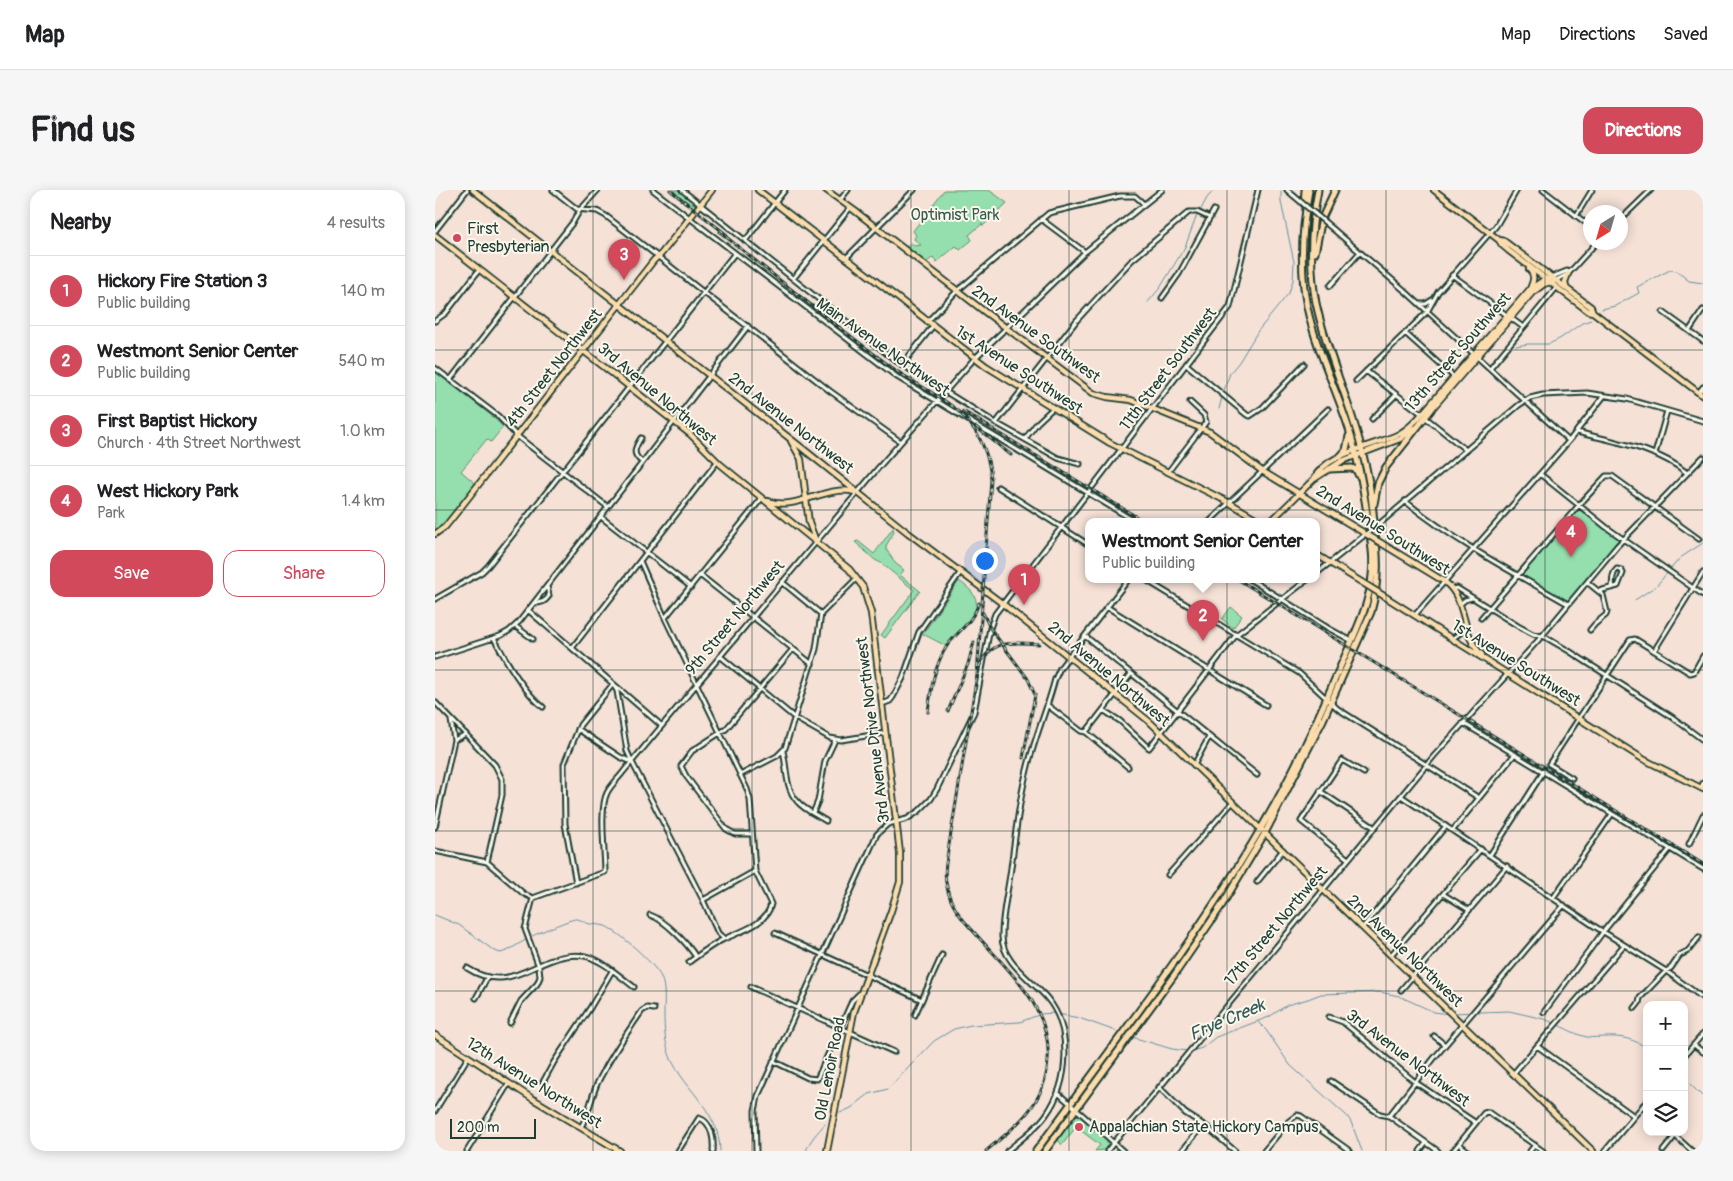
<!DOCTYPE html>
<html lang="en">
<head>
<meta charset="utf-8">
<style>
	:root { --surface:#fff; --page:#f6f6f6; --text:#202124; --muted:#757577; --line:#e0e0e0; --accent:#d1495b }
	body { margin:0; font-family:Pangolin,sans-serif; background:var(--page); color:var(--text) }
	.controls { position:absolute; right:15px; bottom:15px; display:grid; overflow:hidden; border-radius:10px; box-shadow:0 2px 12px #0003 }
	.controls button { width:45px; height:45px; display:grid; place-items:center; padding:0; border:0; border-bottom:1px solid var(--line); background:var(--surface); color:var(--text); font:25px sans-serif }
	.compass { position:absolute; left:1148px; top:15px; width:45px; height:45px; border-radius:50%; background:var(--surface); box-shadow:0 2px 12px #0003; rotate:217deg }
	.scale { position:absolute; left:15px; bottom:12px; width:86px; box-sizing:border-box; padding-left:5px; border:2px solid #1f3d34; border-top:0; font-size:14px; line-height:18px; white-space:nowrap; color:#1f3d34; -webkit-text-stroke:4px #fbf7ec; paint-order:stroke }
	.you { position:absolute; left:549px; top:370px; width:18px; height:18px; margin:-12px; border:4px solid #fff; border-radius:50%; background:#1a73e8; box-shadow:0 0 0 8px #1a73e833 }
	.badge { display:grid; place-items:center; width:32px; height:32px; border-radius:50%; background:var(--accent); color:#fff; font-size:16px; font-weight:700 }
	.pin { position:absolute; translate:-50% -41px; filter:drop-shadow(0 1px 2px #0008) }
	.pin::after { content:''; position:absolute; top:26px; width:18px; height:15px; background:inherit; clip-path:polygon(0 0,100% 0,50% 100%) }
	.popup { position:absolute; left:650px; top:328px; width:235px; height:65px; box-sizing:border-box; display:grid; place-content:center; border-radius:10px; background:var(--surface); filter:drop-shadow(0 1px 4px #0005); font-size:16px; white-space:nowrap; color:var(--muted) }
	.popup b { font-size:19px; color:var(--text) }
	.popup::after { content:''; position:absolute; left:50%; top:100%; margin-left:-10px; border:10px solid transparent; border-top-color:var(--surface) }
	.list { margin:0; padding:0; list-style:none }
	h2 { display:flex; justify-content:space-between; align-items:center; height:65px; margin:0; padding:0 20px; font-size:21px }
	h2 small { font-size:16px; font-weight:400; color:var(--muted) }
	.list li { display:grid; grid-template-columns:32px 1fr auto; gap:15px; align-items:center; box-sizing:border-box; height:70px; padding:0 20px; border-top:1px solid var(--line) }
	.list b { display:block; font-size:19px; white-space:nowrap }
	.list p { margin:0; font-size:16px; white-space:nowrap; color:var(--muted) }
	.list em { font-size:16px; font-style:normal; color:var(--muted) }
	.actions { display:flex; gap:10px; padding:15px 20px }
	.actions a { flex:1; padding:11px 0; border:1px solid var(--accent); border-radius:15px; text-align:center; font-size:18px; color:var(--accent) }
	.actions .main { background:var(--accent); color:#fff }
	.icon { flex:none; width:28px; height:28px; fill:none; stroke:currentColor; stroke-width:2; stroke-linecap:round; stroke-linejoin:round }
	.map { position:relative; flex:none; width:1268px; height:961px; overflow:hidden; border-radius:15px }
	header { display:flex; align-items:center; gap:30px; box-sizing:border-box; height:70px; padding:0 25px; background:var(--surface); border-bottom:1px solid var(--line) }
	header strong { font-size:24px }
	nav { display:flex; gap:28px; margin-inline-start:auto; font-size:18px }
	.intro { display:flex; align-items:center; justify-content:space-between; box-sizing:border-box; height:120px; padding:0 30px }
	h1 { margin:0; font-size:35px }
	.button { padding:12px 22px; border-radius:15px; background:var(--accent); color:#fff; font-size:18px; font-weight:700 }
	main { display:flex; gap:30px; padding:0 30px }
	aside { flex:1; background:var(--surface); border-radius:15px; box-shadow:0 2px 12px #0003 }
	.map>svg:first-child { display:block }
	.green { fill:#95dead; stroke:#5a8e70 }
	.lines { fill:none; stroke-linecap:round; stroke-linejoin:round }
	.stream { stroke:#5f93a2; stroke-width:1 }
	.minor-casing { stroke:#1f3d34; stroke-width:7 }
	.major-casing { stroke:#1f3d34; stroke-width:8 }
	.highway-casing { stroke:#1f3d34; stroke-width:9 }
	.minor { stroke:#fbf7ec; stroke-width:3 }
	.major { stroke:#fcdcac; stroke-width:4.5 }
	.highway { stroke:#fcdcac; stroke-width:5 }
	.rail-casing { stroke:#1f3d34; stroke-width:3 }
	.rail { stroke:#fbf7ec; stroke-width:1; stroke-dasharray:4; stroke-linecap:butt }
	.minor-bridge-casing { stroke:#1f3d34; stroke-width:7; stroke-linecap:butt }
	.major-bridge-casing { stroke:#1f3d34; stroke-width:8; stroke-linecap:butt }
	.minor-bridge { stroke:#fbf7ec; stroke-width:3 }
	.major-bridge { stroke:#fcdcac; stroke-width:4.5 }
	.grid { fill:none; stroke:#1f3d34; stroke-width:1; stroke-opacity:0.55 }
	.poi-dot { fill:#d1495b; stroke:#fbf7ec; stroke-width:2 }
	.labels { text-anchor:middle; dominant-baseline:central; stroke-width:4; stroke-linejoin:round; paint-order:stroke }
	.park-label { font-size:16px; fill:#375d4c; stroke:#fbf7ec }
	.poi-label { font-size:16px; fill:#1f3d34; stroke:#fbf7ec; text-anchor:start }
	.street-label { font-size:16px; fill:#1f3d34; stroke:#fbf7ec }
	.water-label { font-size:18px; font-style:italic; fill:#345a59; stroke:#fbf7ec }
</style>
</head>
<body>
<header>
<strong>Map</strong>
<nav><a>Map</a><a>Directions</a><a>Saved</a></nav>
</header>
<div class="intro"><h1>Find us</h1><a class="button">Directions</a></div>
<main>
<aside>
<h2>Nearby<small>4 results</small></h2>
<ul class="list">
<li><span class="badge">1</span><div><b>Hickory Fire Station 3</b><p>Public building</p></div><em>140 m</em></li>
<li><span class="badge">2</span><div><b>Westmont Senior Center</b><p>Public building</p></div><em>540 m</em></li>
<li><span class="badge">3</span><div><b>First Baptist Hickory</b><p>Church · 4th Street Northwest</p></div><em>1.0 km</em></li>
<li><span class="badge">4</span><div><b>West Hickory Park</b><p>Park</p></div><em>1.4 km</em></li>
</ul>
<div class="actions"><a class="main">Save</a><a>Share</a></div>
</aside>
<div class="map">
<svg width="1268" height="961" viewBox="0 0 1268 961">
	<rect width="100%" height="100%" fill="#f5e1d6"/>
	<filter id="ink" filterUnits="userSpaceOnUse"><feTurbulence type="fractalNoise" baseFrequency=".02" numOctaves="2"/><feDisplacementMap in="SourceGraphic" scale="10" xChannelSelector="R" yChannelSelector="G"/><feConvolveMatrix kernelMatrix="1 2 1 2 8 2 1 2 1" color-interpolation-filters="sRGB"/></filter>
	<g filter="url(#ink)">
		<path class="green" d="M237,0H243L261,14L259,17Z
			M509,0H554L572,13L548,36L547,34L534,45L537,50L525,60L521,56L502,72L498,67L490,74L470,58L476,53L480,56L486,55L479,49L481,45L478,41Z
			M0,181L58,227L68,237L56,252L52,249L26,281L42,295L13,331L0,341Z
			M1144,318L1184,349L1133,412L1087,385Z
			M458,338L459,342L451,356V359L460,373L469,380L465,385L485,401L450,448L446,445L479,400L446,373L440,370L420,352L423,351L439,364Z
			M524,391C562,416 528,432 511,456L488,444Z
			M796,417L807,426L798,438L787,429Z
			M645,925L672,950L673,956L669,960L660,961L665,955L641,937L627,955L622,949L639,926Z"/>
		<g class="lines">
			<path class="stream" d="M765,21L772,8L779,0
				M713,112L725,98L750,57L762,25
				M1167,119L1180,116L1204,103L1202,97L1235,80L1242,81L1254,91L1268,93
				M1081,156L1093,154H1114L1126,148L1147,133L1156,130
				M788,203L795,183L804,172L823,141L854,103L858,90L859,72L846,12V1
				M784,219L787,207
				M1200,410L1221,396L1245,368L1268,353
				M0,725L24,735L58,760L65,763L72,761L92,749
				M95,747C101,744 135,729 141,729C145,729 147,731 151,733C157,735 164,734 170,736C183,741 220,774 226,787C231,799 229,812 229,824C229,840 230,854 236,869C251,901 285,922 285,961
				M1018,823L1074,821L1109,829L1119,833
				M623,824L644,828L686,843
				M823,832L831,840L855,875L912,926L916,932L927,961
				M1123,835C1132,839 1142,845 1152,847C1158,848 1165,847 1171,847C1186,846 1199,849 1212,858
				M697,847L737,859L753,861
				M757,861L767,858L781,847L834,827L852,815L873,809L886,804L945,802L964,806L999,822L1014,824
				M1249,888L1268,907
				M405,923L416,918L434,904L453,899L499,851L519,839L536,835L585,832L606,824L619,823
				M371,961C375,950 382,943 390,934"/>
			<g class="minor-casing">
				<path id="minor" d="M118,0L142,19L162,21L171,26L395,201L466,252
					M218,0L462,187L701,332
					M247,0L461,171L561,233L623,268L645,274
					M852,0L859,6
					M1108,0L1156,37
					M405,10L413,0
					M1141,26L1157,0
					M606,29L650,62
					M1186,29L1216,0
					M898,39L969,100L1134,251
					M0,41L32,0
					M310,51L350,0
					M411,68L479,0
					M1017,85L1088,137
					M1117,87L1132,81L1134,82
					M358,89L415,18
					M1121,90L1133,84L1162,52
					M895,96L925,62
					M727,108L744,84L779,20
					M985,114H991L997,110
					M1228,122L1268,151
					M0,131L11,123L44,80
					M492,132L522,101L614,23L685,6H700L709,14
					M1254,141L1268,120
					M970,143L1020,188
					M751,174L812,225L815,226L827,218L869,174
					M467,175L497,137
					M0,178L63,226L82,246L173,317
					M1055,178L1122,97
					M931,181L987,224
					M15,190L138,32L145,20L163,0
					M921,191L992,122L1003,102L1061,36L1082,0
					M1264,202L1268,197
					M991,228L1031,260
					M937,229L961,205
					M561,233L642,130L697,70L754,22H762L775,28
					M1142,242C1179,252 1222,258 1252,283
					M206,248C199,259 197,264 207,272
					M590,249L602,233L618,218
					M1220,264L1232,221
					M733,282L771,232L769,225L755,212
					M1105,284L1171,337L1268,405
					M563,297L654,355
					M970,311C1019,351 1079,383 1133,414
					M166,327L256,397
					M774,332L893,219
					M943,335L1084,215L1095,208L1108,205L1152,203L1192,209L1268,231
					M205,371L230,428L312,599L315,609L320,681L336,714C332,735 303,742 287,750C275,756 264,765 254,772
					M882,383L931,344
					M265,385L377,474
					M711,390L864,483L903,519L1044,608
					M816,390L893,438L917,451
					M347,392L386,424
					M1152,392L1168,405L1172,422L1171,425L1160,434L1155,440
					M1017,399L1022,398L1083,436L1098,444L1110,447L1134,461L1237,527L1268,550
					M1164,401L1183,396L1188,383L1186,380L1182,379C1176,384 1178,392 1177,398
					M0,409L47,382L53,376L300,63
					M99,413C106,413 110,412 114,406L112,396
					M1025,414L1030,410L1037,408
					M672,417L831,515
					M93,420L227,536
					M386,424L421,389
					M980,425L1134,251L1169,206
					M230,428L327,308
					M1046,428L1144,315L1171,286H1177L1264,349
					M80,436L98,449
					M650,446L822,585
					M59,448C71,471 88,501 108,517
					M1018,448L1031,439
					M137,458L282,272
					M1219,461L1268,382
					M285,466L360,528L395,548L406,550L450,543
					M0,467L65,446L74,441L84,432L313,136
					M0,512L60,575L67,589V605L52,672
					M447,514L455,511L458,507L468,488L484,442L525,383
					M612,515L646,541L651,542L693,577
					M668,520L685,531L714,558L801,445L872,390
					M1028,533L1268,679
					M143,539L185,567L197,572
					M651,542L696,484
					M19,550L31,544
					M348,561C352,577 350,598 362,611C369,620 382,625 391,631
					M759,575L774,547
					M305,585L342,566L350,558L381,459L386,424
					M1137,588L1114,574L1195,450L1200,449L1255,483L1259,482L1268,466
					M1266,598L1268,593
					M885,601L940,638
					M966,606L1159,736L1231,781L1268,808
					M378,623L383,611L390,571L400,550
					M0,637L19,550L16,530
					M1018,640L1080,564
					M317,644H300L291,639L251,586L246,576L257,561L291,539L358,459
					M1254,654L1268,625
					M0,661L52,672L89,704L98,708L170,682C170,664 164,618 172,603C176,595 184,588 189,581L444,277L539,169L650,62L727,0
					M1055,665L1109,581
					M913,669L866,631L907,570L929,583
					M733,685L798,612
					M822,692L848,660
					M141,693L130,634L129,574L145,535L178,494L182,501L192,561L197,572L268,710L283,743L289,749
					M1008,704L1034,720
					M1118,708L1177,624
					M268,710L320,681
					M215,725C230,730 252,753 261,767
					M928,737L1011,636
					M340,743L487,810
					M956,765L1046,659
					M32,778C80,809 105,758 150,766C168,770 184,786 199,797
					M316,797L459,862
					M966,800L1072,676
					M41,808L52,788
					M1200,818L1204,813L1205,808L1231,781L1236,778L1245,765L1253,761L1264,747
					M1109,822L1168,742L1235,659
					M480,825L507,765
					M894,827L908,832L980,892L1041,933
					M75,833L86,811L102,794L105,787L104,777L90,739L98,708
					M999,846L1010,855
					M1259,855L1268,862
					M1102,856L1199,926
					M1249,866L1268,844
					M338,871L373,888L382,889L417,811L425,803
					M1078,884L1189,755
					M896,891L945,924L954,926L1003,961
					M108,892L119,872L155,818L177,781
					M724,897L750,923L772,937L800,961
					M623,903L688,961
					M1208,915L1212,919
					M0,921L33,867
					M954,926L1000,867L1129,715
					M146,937C154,924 156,908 162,894C174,869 191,844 207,821L212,818L219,819
					M1236,942L1257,961
					M1024,954L1033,961
					M32,961L74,893
					M243,961L264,928C277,932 279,950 278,961
					M321,961L320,921L323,906L442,644L453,634L472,629L484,621L496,609L502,599L539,522L555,438L560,424L795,117L823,0
					M572,961C585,950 601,939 611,925C634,893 638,839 612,808C597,790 566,772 567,745C567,725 572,705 575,685C580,650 583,614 592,580C599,549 612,520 620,489L625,478L693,390
					M672,961L999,566L1107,446L1182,356L1268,267
					M747,961L768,935
					M829,961L854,931L862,925L866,926L915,961
					M985,961L991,953
					M1018,961L1049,923L1053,922L1108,961
					M1095,961L1100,955
					M1170,961L1212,911
					M1228,961L1240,946"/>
			</g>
			<g class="major-casing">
				<path id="major" d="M38,0L362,254L472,342L568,414L715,532L1158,961
					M323,0L551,176L675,253L795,313L827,332
					M391,0L420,21L550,122L658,203L672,207L696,210L775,242L827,281L931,344
					M999,0L1064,50L1067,55L1074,61L1153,121L1158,122L1268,206
					M0,45L255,244L285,274L414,379L428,397L436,423L465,663V692L456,721L419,822L392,961
					M1064,50L1069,51L1156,117L1158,122
					M1094,79C1101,86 1098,91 1095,99
					M1131,97L1130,92L1133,84
					M995,221L1097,103L1109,94L1121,90
					M356,251L366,269L374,333L381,351
					M879,289L907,271L965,249L980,238
					M333,311C361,322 391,294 420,302
					M835,332L879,289C890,263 940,256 964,244C973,239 980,232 987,224L1095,99L1107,91L1117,87
					M0,344L10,337L22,322L219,70L226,64L277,0
					M946,353L1010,392C1033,410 1025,445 1047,465
					M882,365L928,393
					M949,406L1208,569L1268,599
					M0,845L98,909L185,961"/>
			</g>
			<g class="highway-casing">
				<path id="highway" d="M869,14L870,0
					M880,63L887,28L900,0
					M905,267L911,260L914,246
					M894,279L917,278L921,280L924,286
					M939,314L943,293L951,277L996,220
					M601,961C677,856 759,753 825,640C855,590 880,536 903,482C920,442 942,405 937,360C932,319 926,278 914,239C901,198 881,159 872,117C864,78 867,39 874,0
					M610,961L740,784L787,715L830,643L888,530L936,422C945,389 943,365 939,332C937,309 934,287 928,265C916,213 892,165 881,113C874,76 876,36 883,0"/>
			</g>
			<use href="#minor" class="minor"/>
			<use href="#major" class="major"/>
			<use href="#highway" class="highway"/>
			<g class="rail-casing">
				<path id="rail" d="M235,0L292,45
					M285,42C341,87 397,133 455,176C478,194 511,207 530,228C546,245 554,266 556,289L542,485L512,667C510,677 509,687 512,697C515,715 527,729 539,742C571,779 617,816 613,870C612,889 605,907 593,922C581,937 565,949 551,961
					M528,221L710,332
					M541,237L576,265
					M804,390L1268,674
					M548,423L555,438L593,489L600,505L588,568
					M544,477C555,449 579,452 604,454
					M513,521L533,474L539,452
					M493,522C496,499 499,476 512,456C523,441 538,432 544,413"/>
			</g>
			<use href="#rail" class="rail"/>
			<g class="minor-bridge-casing">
				<path id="minor-bridge" d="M859,6L898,39
					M931,344L943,335"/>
			</g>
			<g class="major-bridge-casing">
				<path id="major-bridge" d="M931,344L946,353
					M928,393L949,406"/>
			</g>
			<use href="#minor-bridge" class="minor-bridge"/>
			<use href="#major-bridge" class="major-bridge"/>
		</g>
	</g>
	<path class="grid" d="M158,0V961M317,0V961M476,0V961M634,0V961M792,0V961M951,0V961M1110,0V961M0,160H1268M0,320H1268M0,480H1268M0,641H1268M0,801H1268"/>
	<g class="poi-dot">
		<circle cx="22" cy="48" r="5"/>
		<circle cx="644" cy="937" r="5"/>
	</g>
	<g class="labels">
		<g class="park-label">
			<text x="520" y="25">Optimist Park</text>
		</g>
		<g class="poi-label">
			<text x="32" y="39">First<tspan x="32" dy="18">Presbyterian</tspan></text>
			<text x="654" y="937">Appalachian State Hickory Campus</text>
		</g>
		<g class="street-label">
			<text transform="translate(601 144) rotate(36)">2nd Avenue Southwest</text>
			<text transform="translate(448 157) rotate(35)">Main Avenue Northwest</text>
			<text transform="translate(1023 162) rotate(-49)">13th Street Southwest</text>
			<text transform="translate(119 178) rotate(-52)">4th Street Northwest</text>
			<text transform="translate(733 179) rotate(-53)">11th Street Southwest</text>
			<text transform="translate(584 180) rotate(33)">1st Avenue Southwest</text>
			<text transform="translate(222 204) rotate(40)">3rd Avenue Northwest</text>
			<text transform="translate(356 233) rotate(38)">2nd Avenue Northwest</text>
			<text transform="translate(948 340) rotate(32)">2nd Avenue Southwest</text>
			<text transform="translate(300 428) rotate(-50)">9th Street Northwest</text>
			<text transform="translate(1081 473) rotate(32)">1st Avenue Southwest</text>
			<text transform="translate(674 484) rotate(40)">2nd Avenue Northwest</text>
			<text transform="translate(438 540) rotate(-97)">3rd Avenue Drive Northwest</text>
			<text transform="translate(841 736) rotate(-50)">17th Street Northwest</text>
			<text transform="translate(970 761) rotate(44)">2nd Avenue Northwest</text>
			<text transform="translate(973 868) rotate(37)">3rd Avenue Northwest</text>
			<text transform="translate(395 879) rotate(-79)">Old Lenoir Road</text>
			<text transform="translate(99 893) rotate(32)">12th Avenue Northwest</text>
		</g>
		<g class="water-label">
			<text transform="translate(792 830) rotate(-23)">Frye Creek</text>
		</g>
	</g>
</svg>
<div class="controls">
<button>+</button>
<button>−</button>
<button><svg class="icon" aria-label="layers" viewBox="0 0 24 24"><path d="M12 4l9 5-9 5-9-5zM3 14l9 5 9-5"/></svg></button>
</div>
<svg class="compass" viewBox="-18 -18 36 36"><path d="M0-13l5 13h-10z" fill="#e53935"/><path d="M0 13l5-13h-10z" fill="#757577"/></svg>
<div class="scale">200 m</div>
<div class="you"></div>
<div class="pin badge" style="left:589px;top:415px">1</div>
<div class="pin badge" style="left:768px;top:451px">2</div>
<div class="popup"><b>Westmont Senior Center</b>Public building</div>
<div class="pin badge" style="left:189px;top:90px">3</div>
<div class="pin badge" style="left:1136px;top:367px">4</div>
</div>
</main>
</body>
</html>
